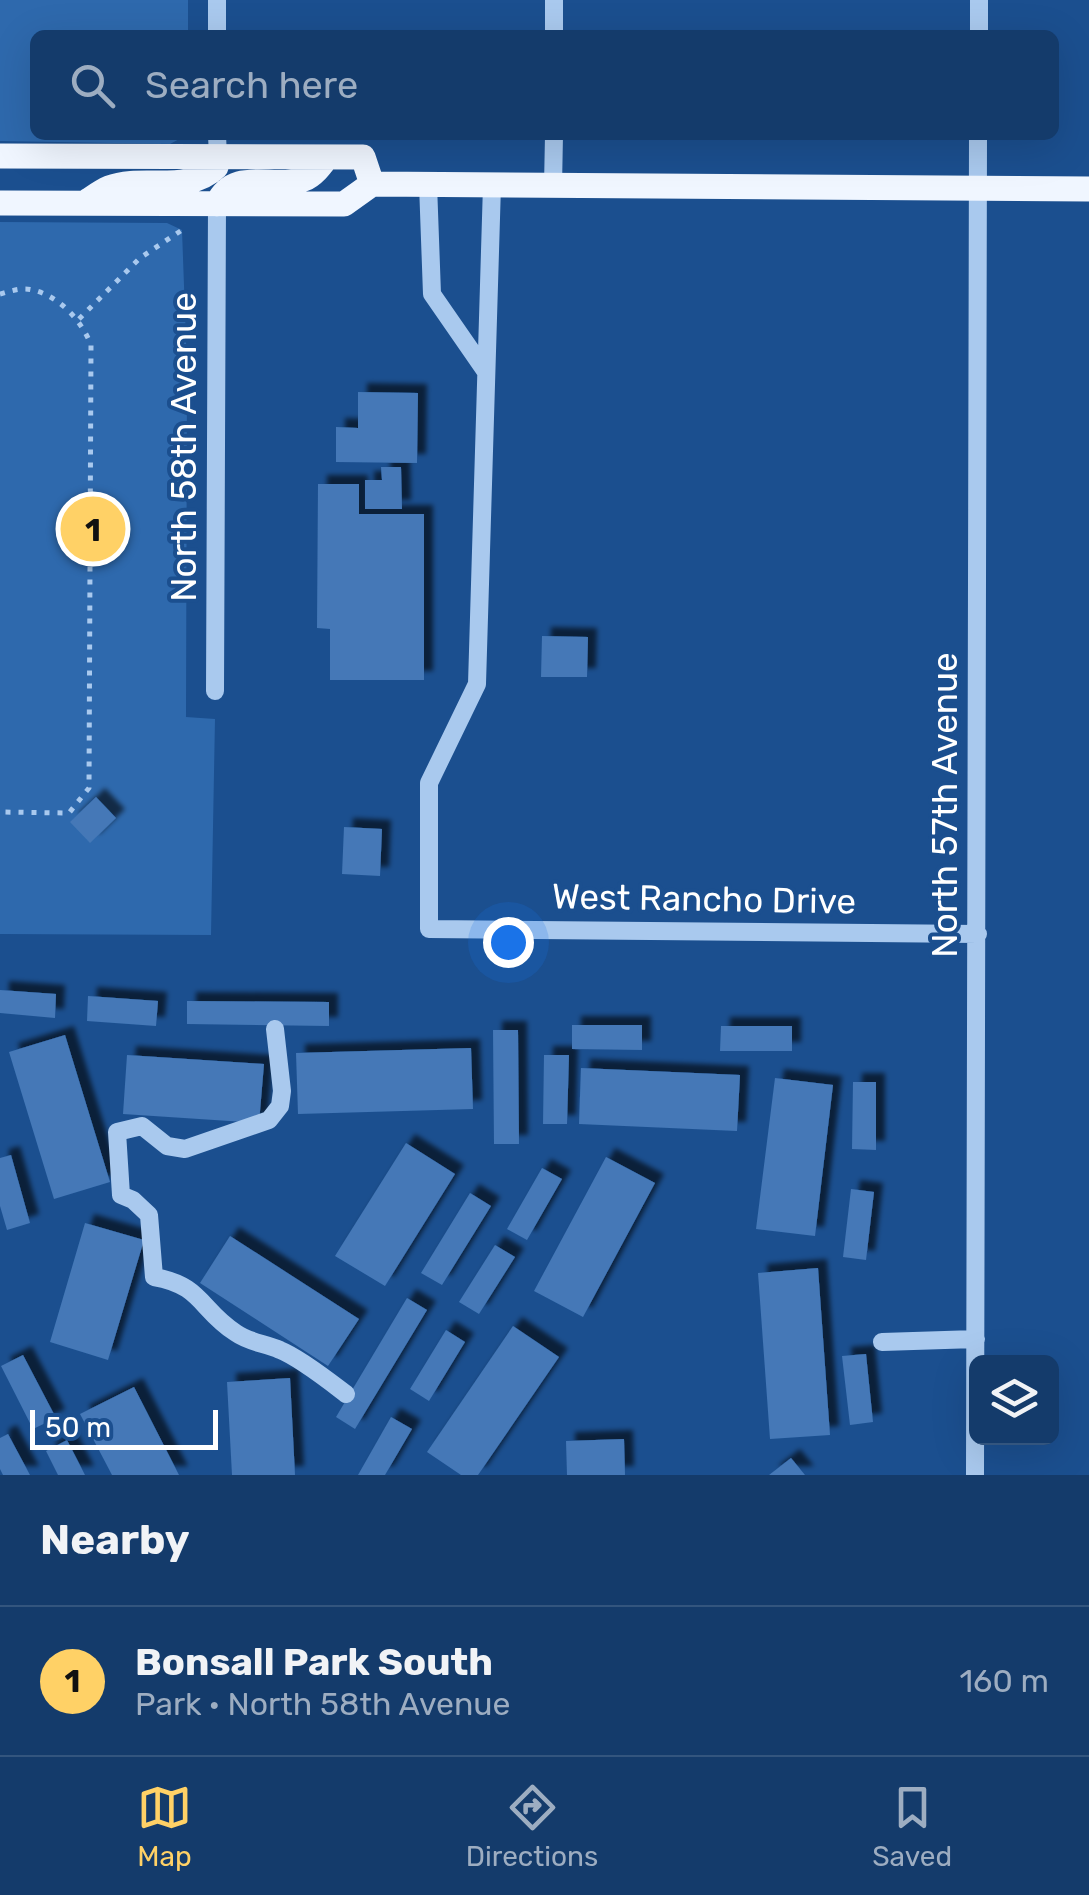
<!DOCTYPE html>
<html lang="en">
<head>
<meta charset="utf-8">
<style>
	:root { --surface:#143b6b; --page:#1d4271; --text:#f1f3f6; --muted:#9dadc1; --line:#33557e; --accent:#ffd166 }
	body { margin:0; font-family:Rubik,sans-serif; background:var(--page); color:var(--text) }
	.controls { position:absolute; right:30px; bottom:30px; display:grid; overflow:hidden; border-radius:15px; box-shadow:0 10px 40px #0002 }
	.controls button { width:90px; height:90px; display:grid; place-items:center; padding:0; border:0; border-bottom:2px solid var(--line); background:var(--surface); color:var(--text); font:50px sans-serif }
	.scale { position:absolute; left:30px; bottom:25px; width:188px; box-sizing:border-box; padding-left:10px; border:5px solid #fff; border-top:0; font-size:28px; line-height:35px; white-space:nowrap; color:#fff; -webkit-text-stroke:8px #1b4f8f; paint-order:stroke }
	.you { position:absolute; left:508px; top:942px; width:35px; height:35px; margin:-25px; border:8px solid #fff; border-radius:50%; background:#1a73e8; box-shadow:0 0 0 15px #1a73e833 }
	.badge { display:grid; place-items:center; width:65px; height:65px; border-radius:50%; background:var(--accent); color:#111; font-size:32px; font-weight:700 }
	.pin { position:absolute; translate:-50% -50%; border:5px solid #fff; box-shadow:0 2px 10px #0006 }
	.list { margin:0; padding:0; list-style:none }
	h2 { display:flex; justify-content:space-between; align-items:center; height:130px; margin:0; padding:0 40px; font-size:42px }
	h2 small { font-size:32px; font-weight:400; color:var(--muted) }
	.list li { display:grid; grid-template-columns:65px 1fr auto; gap:30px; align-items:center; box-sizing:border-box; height:150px; padding:0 40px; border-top:2px solid var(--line) }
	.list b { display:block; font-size:38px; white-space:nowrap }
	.list p { margin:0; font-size:32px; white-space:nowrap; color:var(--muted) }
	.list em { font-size:32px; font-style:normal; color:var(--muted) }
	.icon { flex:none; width:55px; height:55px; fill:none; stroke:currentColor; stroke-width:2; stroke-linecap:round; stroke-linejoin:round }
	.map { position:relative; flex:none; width:1089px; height:1475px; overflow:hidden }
	.search { position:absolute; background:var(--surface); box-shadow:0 10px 40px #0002; left:30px; right:30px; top:30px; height:110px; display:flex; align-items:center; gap:25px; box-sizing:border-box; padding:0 35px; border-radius:15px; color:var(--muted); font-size:38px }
	.sheet { height:280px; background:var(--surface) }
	nav { display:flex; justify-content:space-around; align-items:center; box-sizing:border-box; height:140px; border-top:2px solid var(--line); background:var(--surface); font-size:28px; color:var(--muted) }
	nav a { display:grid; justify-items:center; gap:5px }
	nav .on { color:var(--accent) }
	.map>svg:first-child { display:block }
	.green { fill:#2e69ad }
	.building { fill:#4478b7; filter:url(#shadow) }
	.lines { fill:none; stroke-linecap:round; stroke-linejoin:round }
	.path { stroke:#a9c9ee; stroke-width:5; stroke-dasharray:5 8; stroke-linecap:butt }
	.minor { stroke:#a9c9ee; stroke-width:18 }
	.major { stroke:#f0f6ff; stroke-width:25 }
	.labels { text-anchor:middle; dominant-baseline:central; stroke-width:8; stroke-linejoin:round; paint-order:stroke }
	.street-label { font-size:35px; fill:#fff; stroke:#1b4f8f }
</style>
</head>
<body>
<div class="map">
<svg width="1089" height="1475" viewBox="0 0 1089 1475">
	<defs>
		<filter id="shadow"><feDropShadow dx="9" dy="-9" stdDeviation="2.5" flood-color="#0009"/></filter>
	</defs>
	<rect width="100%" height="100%" fill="#1b4f8f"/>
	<path class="green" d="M0,0H188V35H35V135L183,137L170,144L0,141Z
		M0,222L167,223L182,230L187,369L186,717L215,719L211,935L0,934Z"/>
	<path class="building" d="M358,392L418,393L417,463L336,462V427L358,428Z
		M381,467H401L402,509H365V480H382Z
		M318,484H359V514H424V680H330V629L317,628Z
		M542,636L588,637L587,677H541Z
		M96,797L116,818L90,843L70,822Z
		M344,827L382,829L380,876L342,874Z
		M0,990L56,994L55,1018L0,1013Z
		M88,996L158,1001L156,1026L87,1021Z
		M187,1001L329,1002V1026L187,1024Z
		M572,1025H642V1050L572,1049Z
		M721,1026H792V1051H720Z
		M493,1030H518L519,1144H494Z
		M65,1035L110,1182L54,1199L9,1052Z
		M471,1048L473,1109L298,1114L296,1053Z
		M127,1055L264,1064L259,1123L123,1114Z
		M544,1055H569L567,1124H543Z
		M581,1068L740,1075L737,1131L579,1124Z
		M775,1078L833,1085L815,1236L756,1229Z
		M853,1082H876V1150L852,1149Z
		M406,1143L455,1174L385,1286L335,1256Z
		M11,1155L30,1223L7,1230L0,1206V1158Z
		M606,1157L655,1183L583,1317L534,1291Z
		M542,1168L562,1179L527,1240L507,1229Z
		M851,1189L874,1192L866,1260L843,1257Z
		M470,1193L491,1206L442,1285L421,1273Z
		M85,1223L144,1240L108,1360L50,1342Z
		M230,1236L359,1319L328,1366L200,1283Z
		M495,1245L515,1257L479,1314L459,1302Z
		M818,1268L830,1435L770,1439L758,1273Z
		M407,1298L427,1310L355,1429L336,1417Z
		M513,1326L559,1357L478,1475H461L427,1452Z
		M446,1330L465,1342L429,1401L410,1389Z
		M866,1354L873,1422L850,1425L842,1356Z
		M23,1355L56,1418L33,1429L1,1366Z
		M290,1378L295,1475H232L227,1382Z
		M134,1387L179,1475H112L80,1414Z
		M391,1417L412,1429L385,1475H358Z
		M8,1434L30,1475H3L0,1469V1438Z
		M624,1439L625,1475H567L566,1441Z
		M67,1440L85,1475H58L46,1451Z
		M791,1458L805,1475H769Z"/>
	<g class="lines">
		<path class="path" d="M0,294C11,291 22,287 33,290C59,296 82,321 91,345L89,788L69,813L0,812
			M79,319L140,258L182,230"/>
		<path class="minor" d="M217,35V0
			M554,35V0
			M979,35V0
			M217,135L218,157
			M428,184L432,294L486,372
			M492,185L477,684L429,783V929L978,934
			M553,186L554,135
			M215,691L217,204
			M275,1029L282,1091L280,1106L269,1120L185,1149L167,1146L142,1126L117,1132L121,1195L133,1200L149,1215L154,1277C202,1285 200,1310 236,1333C250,1343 265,1343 280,1350C300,1358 329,1381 346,1394
			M882,1342L976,1339
			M975,1475L978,135"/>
		<path class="major" d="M0,156L363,157L372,184
			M89,200C95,196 102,191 109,188C143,175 187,195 216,167L218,157
			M0,203L344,204L372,184L1089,189
			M217,204C235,166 274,191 304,179C314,175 321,165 327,157"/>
	</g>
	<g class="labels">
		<g class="street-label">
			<text transform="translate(184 447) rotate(-90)">North 58th Avenue</text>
			<text transform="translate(945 805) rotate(-90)">North 57th Avenue</text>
			<text transform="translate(704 899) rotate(1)">West Rancho Drive</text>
		</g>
	</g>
</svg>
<div class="controls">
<button><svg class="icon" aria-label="layers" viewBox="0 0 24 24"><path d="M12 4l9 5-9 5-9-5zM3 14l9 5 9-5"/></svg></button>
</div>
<div class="scale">50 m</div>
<div class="you"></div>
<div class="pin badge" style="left:93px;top:529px">1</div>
<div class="search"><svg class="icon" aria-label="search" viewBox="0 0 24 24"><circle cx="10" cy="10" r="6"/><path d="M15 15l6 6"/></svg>Search here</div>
</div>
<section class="sheet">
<h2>Nearby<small></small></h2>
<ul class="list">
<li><span class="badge">1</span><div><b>Bonsall Park South</b><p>Park · North 58th Avenue</p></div><em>160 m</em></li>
</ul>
</section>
<nav>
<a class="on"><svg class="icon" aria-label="map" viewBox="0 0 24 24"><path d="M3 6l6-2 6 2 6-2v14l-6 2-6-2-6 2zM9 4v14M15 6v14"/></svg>Map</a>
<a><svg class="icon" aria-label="directions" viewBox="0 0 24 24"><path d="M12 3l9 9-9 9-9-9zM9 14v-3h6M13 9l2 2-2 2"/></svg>Directions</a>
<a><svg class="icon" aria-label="saved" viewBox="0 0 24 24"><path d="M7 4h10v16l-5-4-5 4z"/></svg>Saved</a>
</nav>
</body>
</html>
